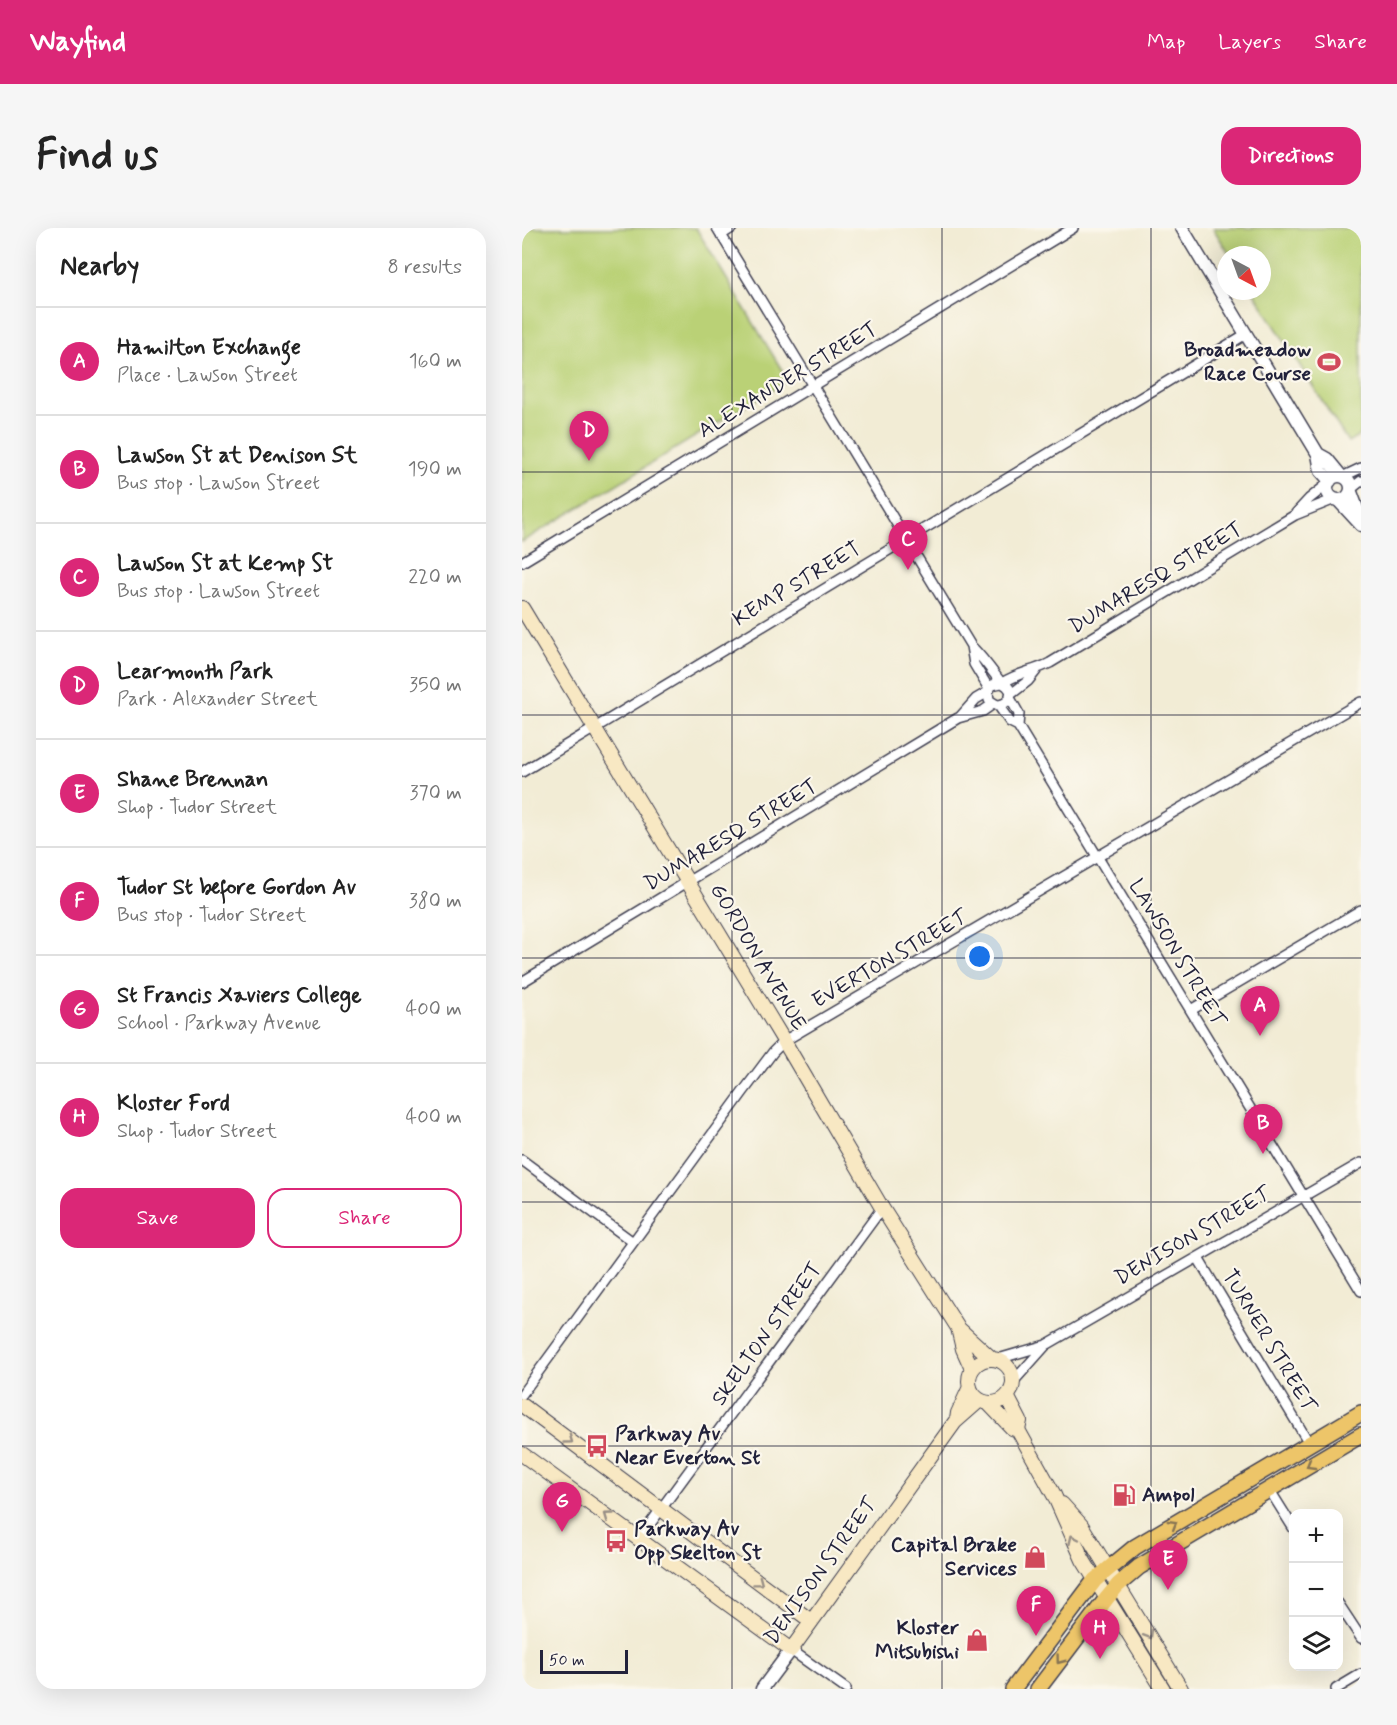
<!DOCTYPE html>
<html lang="en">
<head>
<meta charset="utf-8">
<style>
	:root { --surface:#fff; --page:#f6f6f6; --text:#222; --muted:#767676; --line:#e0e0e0; --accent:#db2777 }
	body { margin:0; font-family:Mynerve,sans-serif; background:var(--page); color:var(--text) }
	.controls { position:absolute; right:18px; bottom:18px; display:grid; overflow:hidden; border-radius:12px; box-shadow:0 6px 24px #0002 }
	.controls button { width:54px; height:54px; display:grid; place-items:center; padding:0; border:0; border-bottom:2px solid var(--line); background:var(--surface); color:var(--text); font:30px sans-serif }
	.compass { position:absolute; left:695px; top:18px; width:54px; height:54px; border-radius:50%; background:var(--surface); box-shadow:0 6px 24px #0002; rotate:139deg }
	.scale { position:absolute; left:18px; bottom:15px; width:88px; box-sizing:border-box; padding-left:6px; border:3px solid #22223b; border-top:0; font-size:16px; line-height:21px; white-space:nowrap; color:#22223b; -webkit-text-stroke:4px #fbf7ec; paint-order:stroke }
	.you { position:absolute; left:458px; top:729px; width:21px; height:21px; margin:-15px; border:4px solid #fff; border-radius:50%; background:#1a73e8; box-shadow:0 0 0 9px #1a73e833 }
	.badge { display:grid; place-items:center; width:39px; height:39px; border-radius:50%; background:var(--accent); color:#fff; font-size:20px; font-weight:700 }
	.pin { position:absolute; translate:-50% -50px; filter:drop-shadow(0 2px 3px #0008) }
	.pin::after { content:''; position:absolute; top:32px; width:21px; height:18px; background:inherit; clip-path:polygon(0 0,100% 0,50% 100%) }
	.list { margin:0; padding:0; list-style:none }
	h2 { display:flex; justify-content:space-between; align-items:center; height:78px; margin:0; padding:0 24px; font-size:26px }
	h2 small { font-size:20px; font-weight:400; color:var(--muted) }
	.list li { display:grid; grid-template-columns:39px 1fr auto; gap:18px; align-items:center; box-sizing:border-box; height:108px; padding:0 24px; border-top:2px solid var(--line) }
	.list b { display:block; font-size:22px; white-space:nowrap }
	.list p { margin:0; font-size:20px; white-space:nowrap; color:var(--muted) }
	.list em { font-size:20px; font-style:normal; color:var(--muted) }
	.actions { display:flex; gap:12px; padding:18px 24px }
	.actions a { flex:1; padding:14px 0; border:2px solid var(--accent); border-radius:18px; text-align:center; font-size:21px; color:var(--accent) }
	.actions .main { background:var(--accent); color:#fff }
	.icon { flex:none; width:33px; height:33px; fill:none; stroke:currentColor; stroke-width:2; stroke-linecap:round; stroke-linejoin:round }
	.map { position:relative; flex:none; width:839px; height:1461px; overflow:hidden; border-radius:18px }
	header { display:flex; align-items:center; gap:36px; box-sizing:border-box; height:84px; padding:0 30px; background:var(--accent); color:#fff }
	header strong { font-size:28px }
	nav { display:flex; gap:33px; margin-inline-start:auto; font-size:21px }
	.intro { display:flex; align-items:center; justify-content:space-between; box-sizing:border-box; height:144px; padding:0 36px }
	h1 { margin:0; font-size:42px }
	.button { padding:15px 27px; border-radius:18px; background:var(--accent); color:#fff; font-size:21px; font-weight:700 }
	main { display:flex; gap:36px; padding:0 36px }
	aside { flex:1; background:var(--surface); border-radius:18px; box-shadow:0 6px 24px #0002 }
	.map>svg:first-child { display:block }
	.green { fill:#bad176; stroke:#6e7a58; stroke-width:1.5 }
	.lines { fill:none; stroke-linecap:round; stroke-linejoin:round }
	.minor-casing { stroke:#414052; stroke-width:12 }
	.tertiary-casing { stroke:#414052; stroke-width:15 }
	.secondary-casing { stroke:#414052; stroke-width:16 }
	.primary-casing { stroke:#414052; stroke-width:18 }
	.minor { stroke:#fff; stroke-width:9 }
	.tertiary { stroke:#fff; stroke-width:12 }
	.secondary { stroke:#f8e8c3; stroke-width:14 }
	.primary { stroke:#edc569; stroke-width:15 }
	.oneway { stroke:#988f86 }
	.oneway2 { stroke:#887452 }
	.grid { fill:none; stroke:#22223b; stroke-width:1.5; stroke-opacity:0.55 }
	.labels { text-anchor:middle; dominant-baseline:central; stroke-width:4.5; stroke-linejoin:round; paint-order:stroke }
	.poi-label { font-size:21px; font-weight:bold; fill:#22223b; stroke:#fbf7ec; text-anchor:end }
	.street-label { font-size:21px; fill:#22223b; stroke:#fbf7ec }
</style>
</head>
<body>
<header>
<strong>Wayfind</strong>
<nav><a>Map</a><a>Layers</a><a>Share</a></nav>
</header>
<div class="intro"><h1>Find us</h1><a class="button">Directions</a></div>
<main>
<aside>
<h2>Nearby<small>8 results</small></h2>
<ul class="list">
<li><span class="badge">A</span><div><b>Hamilton Exchange</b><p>Place · Lawson Street</p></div><em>160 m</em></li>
<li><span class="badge">B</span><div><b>Lawson St at Denison St</b><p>Bus stop · Lawson Street</p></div><em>190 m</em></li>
<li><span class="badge">C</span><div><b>Lawson St at Kemp St</b><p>Bus stop · Lawson Street</p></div><em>220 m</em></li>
<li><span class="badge">D</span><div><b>Learmonth Park</b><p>Park · Alexander Street</p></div><em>350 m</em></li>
<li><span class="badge">E</span><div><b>Shane Brennan</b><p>Shop · Tudor Street</p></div><em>370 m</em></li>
<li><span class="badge">F</span><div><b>Tudor St before Gordon Av</b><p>Bus stop · Tudor Street</p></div><em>380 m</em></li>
<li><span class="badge">G</span><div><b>St Francis Xaviers College</b><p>School · Parkway Avenue</p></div><em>400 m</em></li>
<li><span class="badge">H</span><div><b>Kloster Ford</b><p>Shop · Tudor Street</p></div><em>400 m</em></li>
</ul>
<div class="actions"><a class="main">Save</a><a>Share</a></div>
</aside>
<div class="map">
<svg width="839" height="1461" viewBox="0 0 839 1461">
	<rect width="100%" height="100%" fill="#fbf7ec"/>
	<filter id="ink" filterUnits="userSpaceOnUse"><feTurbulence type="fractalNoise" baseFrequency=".0167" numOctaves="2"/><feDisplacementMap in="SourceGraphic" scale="12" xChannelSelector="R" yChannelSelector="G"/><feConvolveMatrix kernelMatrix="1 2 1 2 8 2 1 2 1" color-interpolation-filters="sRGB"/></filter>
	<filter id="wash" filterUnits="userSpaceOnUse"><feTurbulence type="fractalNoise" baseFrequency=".008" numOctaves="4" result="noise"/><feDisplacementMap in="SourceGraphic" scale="24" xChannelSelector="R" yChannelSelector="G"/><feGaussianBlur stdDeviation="1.35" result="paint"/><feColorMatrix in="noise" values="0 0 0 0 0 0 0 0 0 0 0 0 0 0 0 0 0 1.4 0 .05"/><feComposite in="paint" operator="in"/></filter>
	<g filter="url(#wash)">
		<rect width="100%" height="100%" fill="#f2ecd5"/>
		<path class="green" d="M0,0H174L266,152L0,314Z
			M691,0H839V206L826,214L731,63H740V27H708Z"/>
	</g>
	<g filter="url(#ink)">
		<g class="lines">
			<g class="minor-casing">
				<path id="minor" d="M195,0L449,418C460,429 468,440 477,452C479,454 482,456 485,458C494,467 485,477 475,477L467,472L466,464L470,457L479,455
					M199,7L210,0
					M820,249L839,240
					M829,261L839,253
					M774,285L787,271L807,255
					M0,334L551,0
					M449,418L452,436L467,461
					M480,455C498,444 510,444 528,435L773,287L813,271
					M488,467L506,453L514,443
					M488,470L497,486L496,498
					M476,477L488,494L496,498L839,1063
					M438,489L454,471L466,464
					M0,544L724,106
					M0,754L436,490L461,483L471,476
					M669,782L839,682
					M0,932L111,1014
					M676,1030L787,1215
					M476,1131L524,1117L839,935
					M491,1154L524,1117
					M0,1166L221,864L251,824L262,813L839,474
					M747,1261L772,1301
					M117,1311L360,980
					M816,1375L839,1410
					M269,1422L324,1461
					M814,1461L839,1446"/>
			</g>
			<g class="tertiary-casing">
				<path id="tertiary" d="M660,0L796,226L799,243L808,253
					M796,226L805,231L819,248
					M805 260a12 12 0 1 1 24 0a12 12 0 1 1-24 0Z
					M829,264L839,291
					M816,272L839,297
					M240,1461L269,1422"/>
			</g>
			<g class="secondary-casing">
				<path id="secondary" d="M0,380L262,813L360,980L436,1100L469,1130
					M436,1100L441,1121L450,1141
					M447 1153a22 22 0 1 1 44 0a22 22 0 1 1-44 0Z
					M485,1168L498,1193L496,1202
					M466,1175L490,1200L496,1202L532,1267L561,1332L641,1461
					M0,1177L289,1393
					M435,1192L436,1185L448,1159
					M0,1226L269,1422L433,1194L458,1172
					M540,1276L559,1297L659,1461"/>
			</g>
			<g class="primary-casing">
				<path id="primary" d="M491,1461L573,1352L613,1319L839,1185
					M516,1461L585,1370L596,1357L617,1339L839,1207"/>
			</g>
			<use href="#minor" class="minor"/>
			<use href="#tertiary" class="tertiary"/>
			<use href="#secondary" class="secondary"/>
			<use href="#primary" class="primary"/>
		</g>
		<defs><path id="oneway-chevron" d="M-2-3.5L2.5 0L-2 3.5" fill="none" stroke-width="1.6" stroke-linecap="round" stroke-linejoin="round" transform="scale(1.5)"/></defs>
		<g class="oneway">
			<use href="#oneway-chevron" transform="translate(47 1212) rotate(36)"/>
			<use href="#oneway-chevron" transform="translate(86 1288) rotate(-144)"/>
			<use href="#oneway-chevron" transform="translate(551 1311) rotate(-115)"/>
			<use href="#oneway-chevron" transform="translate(237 1354) rotate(37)"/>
			<use href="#oneway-chevron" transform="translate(627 1407) rotate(59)"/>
		</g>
		<g class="oneway2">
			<use href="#oneway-chevron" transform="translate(788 1237) rotate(150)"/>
			<use href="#oneway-chevron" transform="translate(651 1296) rotate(-31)"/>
			<use href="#oneway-chevron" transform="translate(538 1432) rotate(127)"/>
		</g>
	</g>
	<path class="grid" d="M210,0V1461M420,0V1461M629,0V1461M0,244H839M0,487H839M0,730H839M0,974H839M0,1218H839"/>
	<defs>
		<g id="stadium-bare" transform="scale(1.8)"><path d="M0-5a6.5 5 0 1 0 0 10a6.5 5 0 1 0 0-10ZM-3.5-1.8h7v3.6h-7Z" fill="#d1495b" stroke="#fbf7ec" stroke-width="2.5" paint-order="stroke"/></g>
		<g id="bus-bare" transform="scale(1.8)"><path d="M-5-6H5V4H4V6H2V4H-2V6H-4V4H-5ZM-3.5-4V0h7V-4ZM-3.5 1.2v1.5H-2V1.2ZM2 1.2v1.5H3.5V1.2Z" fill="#d1495b" stroke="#fbf7ec" stroke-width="2.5" paint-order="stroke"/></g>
		<g id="fuel-bare" transform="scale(1.8)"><path d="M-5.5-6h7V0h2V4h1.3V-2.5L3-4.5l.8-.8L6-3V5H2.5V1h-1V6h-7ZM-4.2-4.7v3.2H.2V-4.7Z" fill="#d1495b" stroke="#fbf7ec" stroke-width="2.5" paint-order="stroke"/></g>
		<g id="shop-bare" transform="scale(1.8)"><path d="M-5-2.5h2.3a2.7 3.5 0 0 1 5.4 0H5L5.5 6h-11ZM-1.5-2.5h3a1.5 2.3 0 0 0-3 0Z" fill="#d1495b" stroke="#fbf7ec" stroke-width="2.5" paint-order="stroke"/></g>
	</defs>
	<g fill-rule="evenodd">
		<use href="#stadium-bare" x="807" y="134"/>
		<use href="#bus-bare" x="75" y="1218"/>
		<use href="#fuel-bare" x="602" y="1267"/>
		<use href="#bus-bare" x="94" y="1313"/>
		<use href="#shop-bare" x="513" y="1329"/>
		<use href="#shop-bare" x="455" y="1412"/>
	</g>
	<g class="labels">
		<g class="poi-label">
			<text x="789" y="122">Broadmeadow<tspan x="789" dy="24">Race Course</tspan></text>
			<text x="93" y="1206" text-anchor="start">Parkway Av<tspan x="93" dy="24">Near Everton St</tspan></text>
			<text x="620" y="1267" text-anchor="start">Ampol</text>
			<text x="112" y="1301" text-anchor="start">Parkway Av<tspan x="112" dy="24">Opp Skelton St</tspan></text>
			<text x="495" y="1317">Capital Brake<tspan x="495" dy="24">Services</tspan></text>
			<text x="437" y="1400">Kloster<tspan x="437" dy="24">Mitsubishi</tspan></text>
		</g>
		<g class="street-label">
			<text transform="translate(266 152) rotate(-31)">ALEXANDER STREET</text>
			<text transform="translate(634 350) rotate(-31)">DUMARESQ STREET</text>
			<text transform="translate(275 356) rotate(-31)">KEMP STREET</text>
			<text transform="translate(209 607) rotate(-31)">DUMARESQ STREET</text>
			<text transform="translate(655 725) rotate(59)">LAWSON STREET</text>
			<text transform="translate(236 729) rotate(59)">GORDON AVENUE</text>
			<text transform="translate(368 731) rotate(-30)">EVERTON STREET</text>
			<text transform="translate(671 1008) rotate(-30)">DENISON STREET</text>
			<text transform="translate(245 1106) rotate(-54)">SKELTON STREET</text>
			<text transform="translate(747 1113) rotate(59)">TURNER STREET</text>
			<text transform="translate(299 1343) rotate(-54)">DENISON STREET</text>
		</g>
	</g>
</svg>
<div class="controls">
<button>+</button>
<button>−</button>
<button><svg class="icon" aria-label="layers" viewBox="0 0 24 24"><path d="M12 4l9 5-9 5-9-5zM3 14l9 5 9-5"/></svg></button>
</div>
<svg class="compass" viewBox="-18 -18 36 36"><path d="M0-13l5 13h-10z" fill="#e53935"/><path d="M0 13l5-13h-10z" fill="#767676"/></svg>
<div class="scale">50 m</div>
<div class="you"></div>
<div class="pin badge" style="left:738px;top:808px">A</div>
<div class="pin badge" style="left:741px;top:926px">B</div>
<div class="pin badge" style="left:386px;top:342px">C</div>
<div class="pin badge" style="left:67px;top:233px">D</div>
<div class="pin badge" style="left:646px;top:1362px">E</div>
<div class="pin badge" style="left:514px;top:1408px">F</div>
<div class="pin badge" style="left:40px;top:1304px">G</div>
<div class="pin badge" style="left:578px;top:1431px">H</div>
</div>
</main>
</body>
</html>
